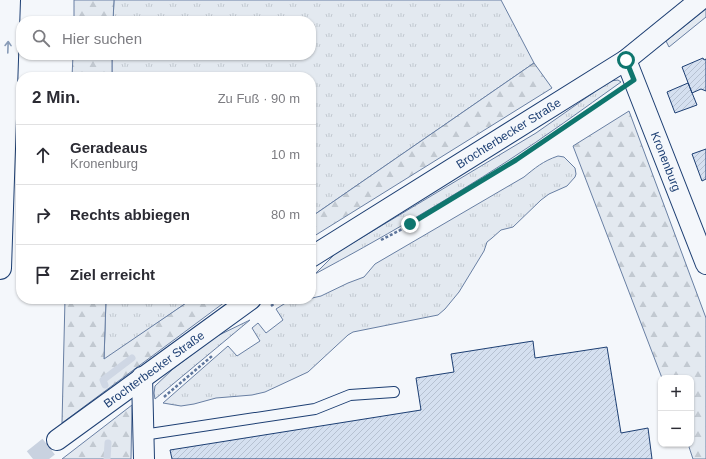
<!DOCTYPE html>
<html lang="de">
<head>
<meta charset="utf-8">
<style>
	:root { --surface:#fff; --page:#f7f7f7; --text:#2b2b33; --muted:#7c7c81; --line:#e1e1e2 }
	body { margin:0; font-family:Helvetica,sans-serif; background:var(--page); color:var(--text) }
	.controls { position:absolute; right:12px; bottom:12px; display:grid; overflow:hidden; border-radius:8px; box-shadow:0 1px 3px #0004 }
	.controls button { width:36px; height:36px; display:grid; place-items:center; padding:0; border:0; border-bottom:1px solid var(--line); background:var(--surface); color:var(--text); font:20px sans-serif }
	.stop { position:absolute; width:12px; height:12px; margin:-9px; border:3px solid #0f766e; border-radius:50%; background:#fff }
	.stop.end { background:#0f766e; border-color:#fff; box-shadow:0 1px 4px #0008 }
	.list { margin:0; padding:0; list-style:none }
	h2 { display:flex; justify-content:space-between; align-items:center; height:52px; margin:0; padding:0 16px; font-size:17px }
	h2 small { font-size:13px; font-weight:400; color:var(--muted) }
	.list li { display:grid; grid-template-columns:26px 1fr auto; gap:12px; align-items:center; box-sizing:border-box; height:60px; padding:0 16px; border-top:1px solid var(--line) }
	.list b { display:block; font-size:15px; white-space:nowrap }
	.list p { margin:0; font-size:13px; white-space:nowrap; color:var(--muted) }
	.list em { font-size:13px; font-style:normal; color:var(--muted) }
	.icon { flex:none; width:22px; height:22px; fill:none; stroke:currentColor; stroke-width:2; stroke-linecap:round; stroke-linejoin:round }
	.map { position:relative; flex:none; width:706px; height:459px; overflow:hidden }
	.search { position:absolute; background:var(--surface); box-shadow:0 1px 3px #0004; left:16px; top:16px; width:300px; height:44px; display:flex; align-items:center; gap:10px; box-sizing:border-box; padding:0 14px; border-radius:16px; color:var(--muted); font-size:15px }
	.panel { position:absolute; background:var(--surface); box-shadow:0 1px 3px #0004; left:16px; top:72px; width:300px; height:232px; border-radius:16px }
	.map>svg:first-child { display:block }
	.grass { fill:url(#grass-tufts); stroke:#687fa3 }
	.forest { fill:url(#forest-firs); stroke:#687fa3 }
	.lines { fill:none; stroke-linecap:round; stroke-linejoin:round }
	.stream { stroke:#cfd7e4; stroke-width:7 }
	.building { fill:url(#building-hatch); stroke:#1d3f73 }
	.street-tunnel { stroke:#c9d2e0; stroke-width:20; stroke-dasharray:20 10; stroke-linecap:butt }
	.lane-casing { stroke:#1d3f73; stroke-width:12 }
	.street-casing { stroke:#1d3f73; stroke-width:22 }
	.highway-casing { stroke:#1d3f73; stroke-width:24 }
	.path { stroke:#5e769c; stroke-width:2.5; stroke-dasharray:3 2; stroke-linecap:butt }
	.lane { stroke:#f4f7fb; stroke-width:10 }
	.street { stroke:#f4f7fb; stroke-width:20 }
	.highway { stroke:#f4f7fb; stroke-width:22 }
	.oneway { stroke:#889bb7 }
	.route { stroke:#0f766e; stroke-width:5 }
	.labels { text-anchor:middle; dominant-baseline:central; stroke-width:3; stroke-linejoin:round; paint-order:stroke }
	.street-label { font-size:12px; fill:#1d3f73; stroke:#f4f7fb }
</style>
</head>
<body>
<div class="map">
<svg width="706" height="459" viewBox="0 0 706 459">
	<defs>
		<pattern id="grass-tufts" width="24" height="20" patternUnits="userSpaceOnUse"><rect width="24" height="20" fill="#e3e9f0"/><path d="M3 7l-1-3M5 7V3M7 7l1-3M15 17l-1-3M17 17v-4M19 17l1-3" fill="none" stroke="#c2c9d1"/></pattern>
		<pattern id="forest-firs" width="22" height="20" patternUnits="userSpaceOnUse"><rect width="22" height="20" fill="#e3e9f0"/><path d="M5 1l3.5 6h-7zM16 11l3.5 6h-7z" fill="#c2c9d1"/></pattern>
		<pattern id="building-hatch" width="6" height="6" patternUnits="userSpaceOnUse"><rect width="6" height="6" fill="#d5e0f0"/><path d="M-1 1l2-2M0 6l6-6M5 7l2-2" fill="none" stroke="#b6c1d1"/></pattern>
	</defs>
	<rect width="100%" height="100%" fill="#f4f7fb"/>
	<path class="grass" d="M114,0H501L534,63L311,217V77H112V55H311V21H113Z
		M706,9V17L669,47L666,41Z
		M618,80L621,82C583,109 545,137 506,162C444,202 380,239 315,274L336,253L536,133L610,81Z
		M558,156L564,157L575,168L576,174L575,177L567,186L549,194L541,200L513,227L501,230L492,238L487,242L484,251L459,292L445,309L438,315L353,332L348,335L308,372L265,392L252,395L216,398L194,404L181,406L163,403L228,346L237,356L260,341L252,328L258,323L266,333L283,320L276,309L292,299H308L321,296L348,283L364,277L375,264L524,177C535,168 543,161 558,156Z
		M106,299H192L104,360Z
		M250,320L155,399L154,393L155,386L173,369L215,337Z"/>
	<path class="forest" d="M74,0H114L113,21H74Z
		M73,55H112V77H72Z
		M534,63L552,88L311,238V217Z
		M629,111L706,318V459H693L688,444H691V378H662L573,146Z
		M65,299H106L104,359L192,299H229L62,423Z
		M132,405L131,459H62Z"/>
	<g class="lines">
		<path class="stream" d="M105,385L103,380L132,358
			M107,459L108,443"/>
	</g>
	<path class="building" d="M703,58L704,60L706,59V91L701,89L692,93L682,67Z
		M688,83L697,105L675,113L667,92Z
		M706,149V179L702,181L692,154Z
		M533,341L535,358L607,347L621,433L648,428L652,459H172L170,450L421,410L416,378L454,372L451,354Z"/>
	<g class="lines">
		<path class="street-tunnel" d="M33,459L57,440"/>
		<g class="lane-casing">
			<path id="lane" d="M143,435L315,409L350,395L394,392"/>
		</g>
		<g class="street-casing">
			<g id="street">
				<path id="s1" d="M626,60L706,264"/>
				<path id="s2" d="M311,257L626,60L700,0"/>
				<path d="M142,377L144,459"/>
				<path id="s3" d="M57,440L251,299"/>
			</g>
		</g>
		<g class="highway-casing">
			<path id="highway" d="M0,268L9,0"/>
		</g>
		<path class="path" d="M381,240L410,225L516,160L586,113
			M271,306L281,299
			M164,397L212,356"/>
		<use href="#lane" class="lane"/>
		<use href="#street" class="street"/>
		<use href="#highway" class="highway"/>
	</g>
	<defs><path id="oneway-shaft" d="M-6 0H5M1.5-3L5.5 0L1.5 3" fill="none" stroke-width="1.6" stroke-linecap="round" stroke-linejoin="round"/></defs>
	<use class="oneway" href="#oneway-shaft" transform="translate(8 47) rotate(-88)"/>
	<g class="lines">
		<path class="route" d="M410,224L516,160L634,80L626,60"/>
	</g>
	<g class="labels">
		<g class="street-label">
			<text stroke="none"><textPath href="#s2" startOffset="233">Brochterbecker Straße</textPath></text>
			<text stroke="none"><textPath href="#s1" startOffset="109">Kronenburg</textPath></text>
			<text stroke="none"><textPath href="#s3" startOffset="120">Brochterbecker Straße</textPath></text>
		</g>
	</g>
</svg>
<div class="controls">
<button>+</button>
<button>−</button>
</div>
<div class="stop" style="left:626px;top:60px"></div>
<div class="stop end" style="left:410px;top:224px"></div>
<div class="search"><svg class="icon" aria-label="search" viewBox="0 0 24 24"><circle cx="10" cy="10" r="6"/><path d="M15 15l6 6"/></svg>Hier suchen</div>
<section class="panel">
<h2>2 Min.<small>Zu Fuß · 90 m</small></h2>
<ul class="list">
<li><svg class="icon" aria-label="ahead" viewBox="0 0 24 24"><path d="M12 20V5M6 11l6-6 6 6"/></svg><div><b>Geradeaus</b><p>Kronenburg</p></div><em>10 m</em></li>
<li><svg class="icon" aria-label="right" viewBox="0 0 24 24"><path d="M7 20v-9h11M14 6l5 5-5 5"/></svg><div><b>Rechts abbiegen</b></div><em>80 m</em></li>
<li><svg class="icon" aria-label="arrive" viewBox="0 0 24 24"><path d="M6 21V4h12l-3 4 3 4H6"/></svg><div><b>Ziel erreicht</b></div></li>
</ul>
</section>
</div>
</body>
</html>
